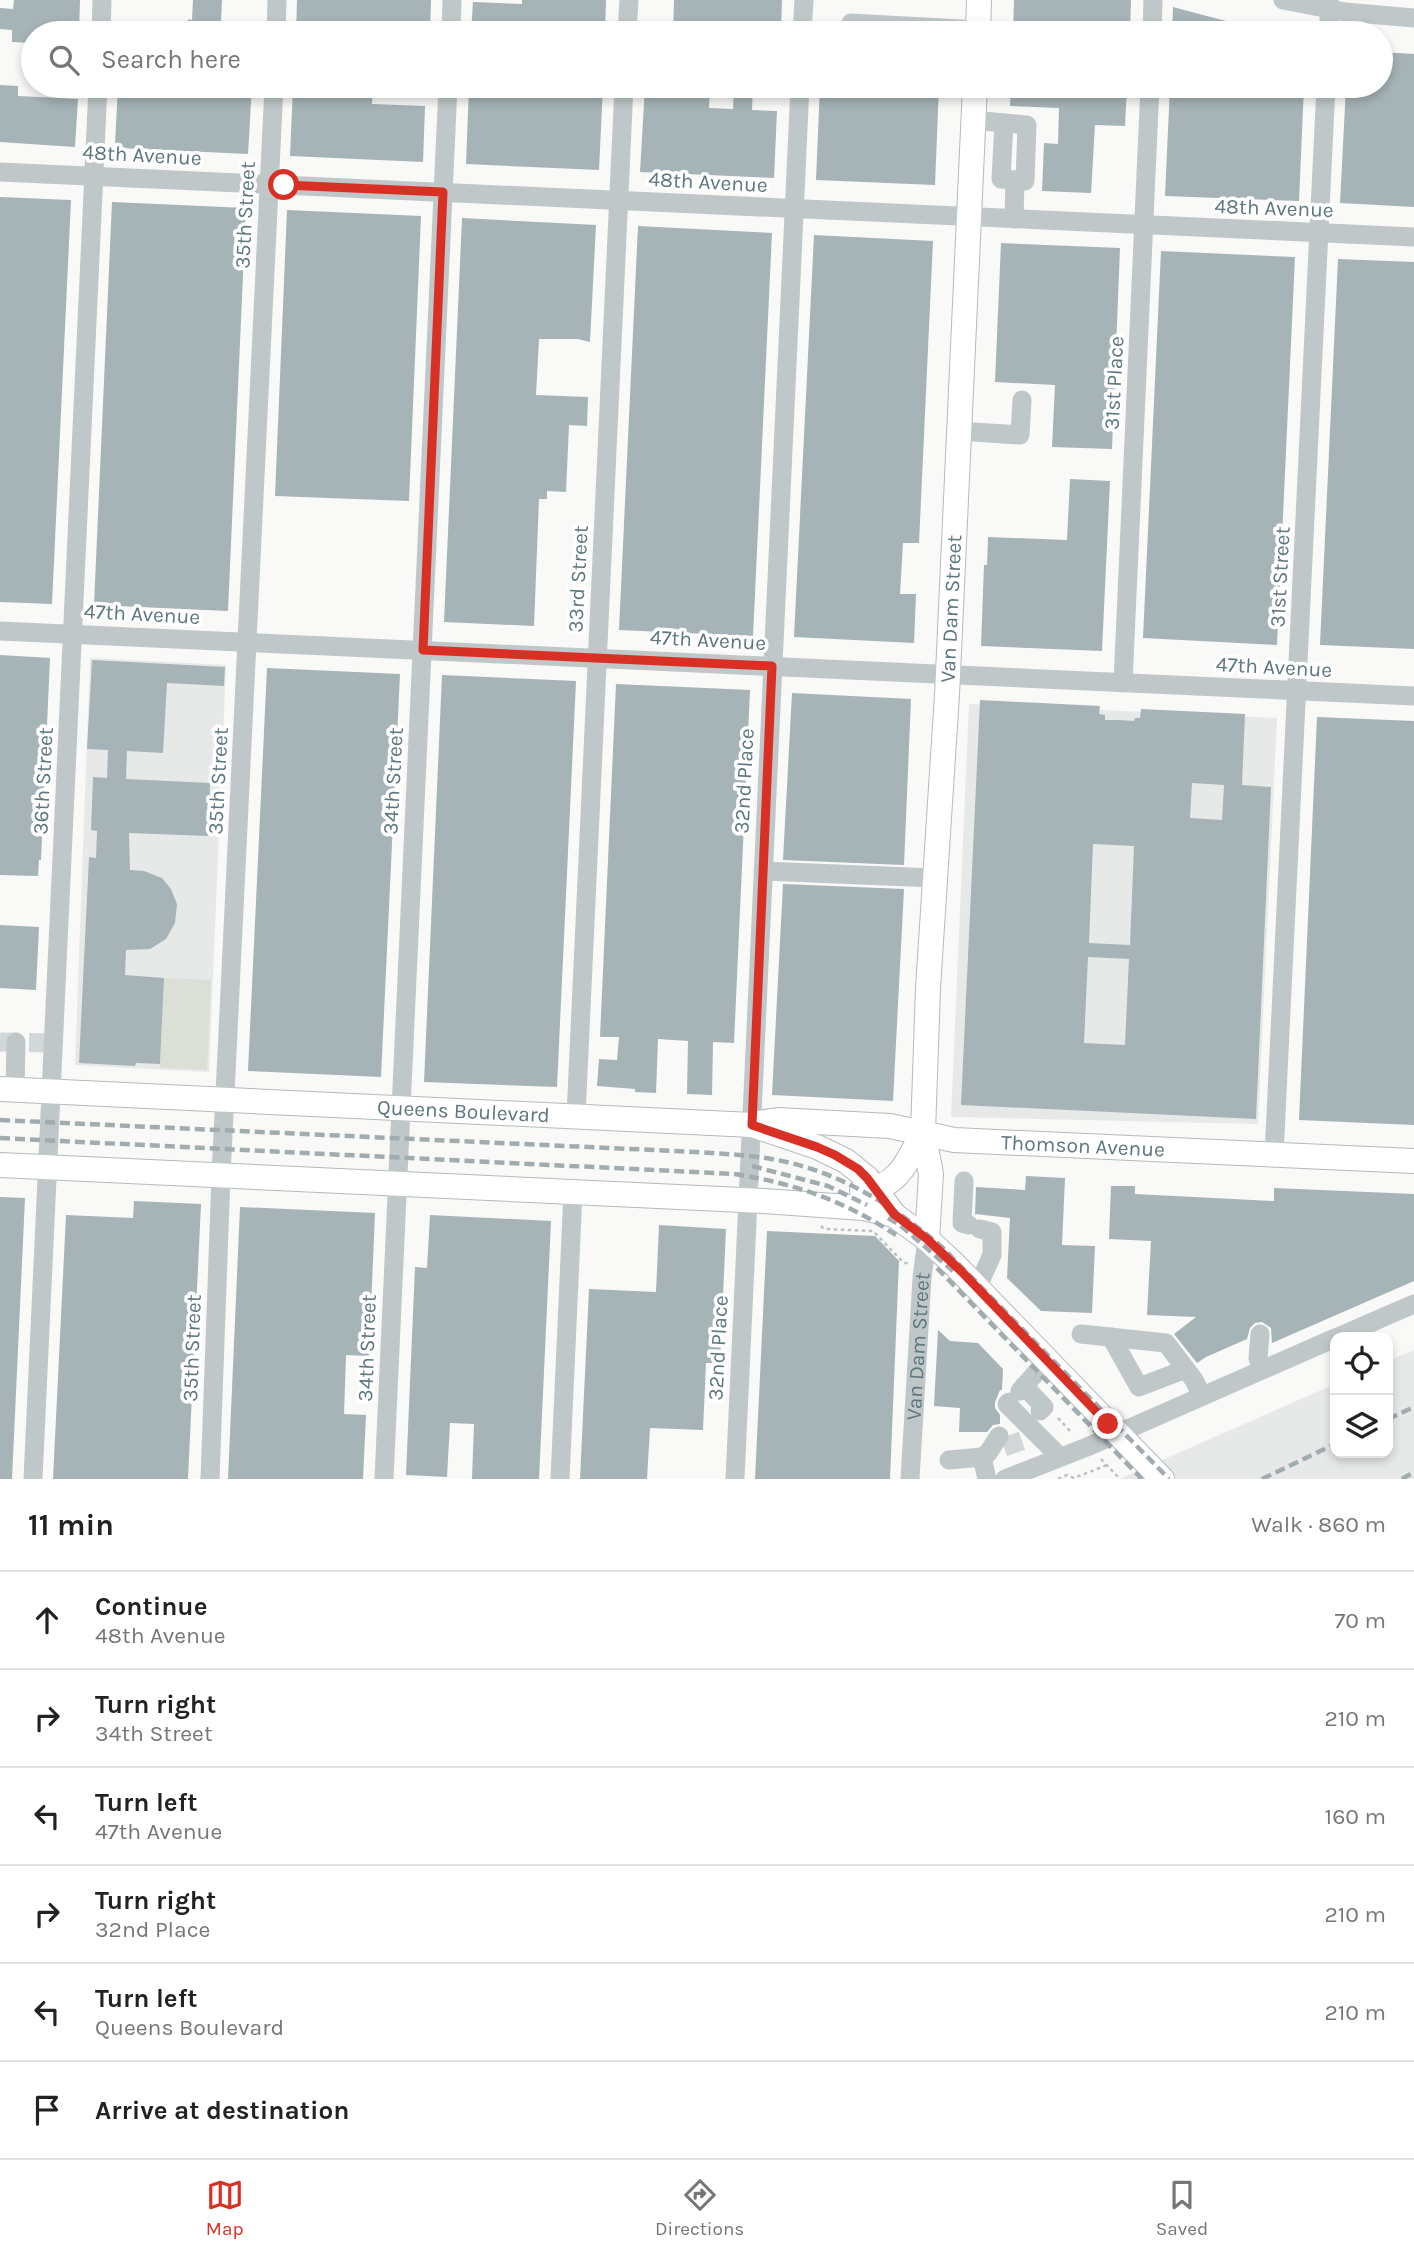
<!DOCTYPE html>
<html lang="en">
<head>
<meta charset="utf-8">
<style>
	:root { --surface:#fff; --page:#f2f2f2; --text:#222; --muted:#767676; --line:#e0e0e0; --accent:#d93025 }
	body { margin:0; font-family:Karla,sans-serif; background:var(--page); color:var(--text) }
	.controls { position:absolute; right:21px; bottom:21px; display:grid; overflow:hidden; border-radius:14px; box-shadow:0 4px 10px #0003 }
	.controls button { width:63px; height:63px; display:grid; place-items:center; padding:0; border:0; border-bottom:2px solid var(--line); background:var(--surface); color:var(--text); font:35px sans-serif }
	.stop { position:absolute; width:21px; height:21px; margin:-16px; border:5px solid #d93025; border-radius:50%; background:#fff }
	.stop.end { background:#d93025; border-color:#fff; box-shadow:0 2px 7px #0008 }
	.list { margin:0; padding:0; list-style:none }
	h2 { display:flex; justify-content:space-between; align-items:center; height:91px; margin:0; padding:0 28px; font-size:30px }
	h2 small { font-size:23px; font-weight:400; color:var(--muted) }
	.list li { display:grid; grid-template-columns:46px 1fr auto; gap:21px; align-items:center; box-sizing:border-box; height:98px; padding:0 28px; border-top:2px solid var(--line) }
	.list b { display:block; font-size:26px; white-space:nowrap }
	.list p { margin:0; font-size:23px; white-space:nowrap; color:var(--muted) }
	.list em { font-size:23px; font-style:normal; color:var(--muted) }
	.icon { flex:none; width:38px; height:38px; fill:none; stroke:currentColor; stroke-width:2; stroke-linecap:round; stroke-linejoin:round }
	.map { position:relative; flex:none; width:1414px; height:1479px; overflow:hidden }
	.search { position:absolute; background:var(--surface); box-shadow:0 4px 10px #0003; left:21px; right:21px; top:21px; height:77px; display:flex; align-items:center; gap:18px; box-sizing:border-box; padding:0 24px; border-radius:38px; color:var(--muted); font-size:26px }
	.sheet { height:679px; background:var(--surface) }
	nav { display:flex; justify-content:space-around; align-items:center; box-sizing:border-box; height:98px; border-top:2px solid var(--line); background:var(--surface); font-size:19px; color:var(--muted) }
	nav a { display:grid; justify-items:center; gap:4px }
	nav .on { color:var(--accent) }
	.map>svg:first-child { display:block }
	.built { fill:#e7e9e8 }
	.green { fill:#dbdfd6 }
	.building { fill:#a6b4b7; fill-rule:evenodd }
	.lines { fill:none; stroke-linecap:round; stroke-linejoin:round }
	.minor-tunnel { stroke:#d2d8d9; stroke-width:19; stroke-dasharray:19 10; stroke-linecap:butt }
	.major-casing { stroke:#b3bbbe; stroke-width:26 }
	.path { stroke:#bcc1c3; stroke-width:2.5; stroke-dasharray:3.5 3.5; stroke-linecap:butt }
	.minor { stroke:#bfc7c9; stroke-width:19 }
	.major { stroke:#fff; stroke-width:24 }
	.rail { stroke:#a1acb0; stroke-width:4.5; stroke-dasharray:10 5; stroke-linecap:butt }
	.route { stroke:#d93025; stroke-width:9 }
	.labels { text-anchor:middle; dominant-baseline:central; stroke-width:7; stroke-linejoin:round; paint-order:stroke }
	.street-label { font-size:21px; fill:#5e777e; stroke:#fff }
</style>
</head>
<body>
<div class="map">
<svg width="1414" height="1479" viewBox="0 0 1414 1479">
	<rect width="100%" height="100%" fill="#f9f9f7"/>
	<path class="built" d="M90,658L226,665L209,1072L75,1065Z
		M969,704L1277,718L1258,1124L951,1117Z
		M1414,1350V1479H1119L1335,1384V1453H1388V1361Z"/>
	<path class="green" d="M164,978L211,980L207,1070L160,1068Z"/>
	<path class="building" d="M14,0H80L79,33H33V43L12,42V30L0,29V8L13,9Z
		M193,0H222L221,21L264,23V33H188V19L192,20Z
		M297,0H431L430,33H296Z
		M522,0H606L605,33H471L473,2L522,4Z
		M674,0H782L781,30L747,29V33H673Z
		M1014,0H1131L1130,33H1013Z
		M1173,7L1256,29L1255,33H1172Z
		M1381,52L1414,54V207L1340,203L1346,86H1381Z
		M0,85L18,86V96L78,99L75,147L0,142Z
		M118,86H252L248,154L119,148L115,144Z
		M293,86H373L372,104L425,106L423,162L290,156Z
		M469,86H603L599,170L466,164Z
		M645,86H710L709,108L733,109L734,86H753L752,110L777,111L774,178L640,172Z
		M820,86H939L935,185L816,180Z
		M1011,86H1127L1125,126L1095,125L1091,193L1042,191L1044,143L1058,144L1059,108L1010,106Z
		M1170,86H1304L1299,201L1165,196Z
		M0,197L71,200L52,604L0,602Z
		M112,202L246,208L228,611L94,605Z
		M287,210L421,216L409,501L275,496Z
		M462,218L596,225L590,342L578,339H539L536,395L588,397L587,426L569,425L566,492L547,491V499H539L534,626L444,622Z
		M638,226L772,233L753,636L619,630Z
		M814,235L933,241L919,543H903L900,594H916L914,643L794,637Z
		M1001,243L1120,248L1112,449L1052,447L1055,385L995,382Z
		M1161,251L1295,257L1277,645L1143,638Z
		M1338,259L1414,262V649L1320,645Z
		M1070,479L1110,481L1102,651L981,646L984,565H987L988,537L1067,540Z
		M0,655L50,658L41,860H39L38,876L0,875Z
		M92,660L225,667L224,686L167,683L163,753L127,751L126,779L210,783L208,836L129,833L130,870L144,871L162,878L171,889L177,904L175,923L166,939L150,949L126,950L125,975L164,978L160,1064L136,1063L135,1066L79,1063L89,857L96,858L97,831L91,830L93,777L107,778L108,750L87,749Z
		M267,668L400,674L381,1077L248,1071Z
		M442,675L576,681L557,1087L424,1082Z
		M616,684L750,690L734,1043L713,1042L712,1095L687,1094L688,1041L658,1039L656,1093L635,1092V1089L597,1086L599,1059L617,1060L619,1037H600Z
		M792,693L911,699L904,865L783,860Z
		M980,700L1100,706L1099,714L1105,715V720H1119L1134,721L1135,718H1140L1141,709L1245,714L1242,785L1271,787L1256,1119L961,1105ZM1192,783L1224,785L1222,820L1190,818ZM1093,844L1134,846L1130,945L1089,943ZM1088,957L1129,959L1125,1045L1084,1043Z
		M1317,717L1414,721V1125L1299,1120Z
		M783,884L904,889L893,1101L772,1095Z
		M0,925L39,927L36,990L0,988Z
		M1026,1176L1065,1178L1062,1245L1095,1246L1092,1313L1041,1311L1007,1278L1010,1218L975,1214L976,1187L1025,1190Z
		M1111,1186H1135V1194L1274,1201V1188L1414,1194V1281L1272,1343L1271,1328L1262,1322L1255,1323L1250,1328L1247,1339L1206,1357L1197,1363L1174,1334L1196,1317L1147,1315L1151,1241L1109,1239Z
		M0,1197L25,1198L12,1479H0Z
		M134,1201L201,1204L188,1479H53L66,1215L133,1218Z
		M240,1207L375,1213L369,1356L346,1355L344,1414L366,1415L363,1479H228Z
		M430,1215L551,1221L539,1479H472L474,1424L450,1423L447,1477L406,1475L415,1267L427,1268Z
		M659,1225L726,1229L720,1363H706L703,1430L650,1428L647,1479H580L589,1289L656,1292Z
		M767,1231L875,1236L899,1261L890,1479H755Z
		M938,1330L950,1341L978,1343L1003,1369L1002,1390H1000L995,1402V1408L1000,1415V1424L993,1425L987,1432H959L960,1408L934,1406Z"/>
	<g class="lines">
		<path class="minor-tunnel" d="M0,1042L53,1043
			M1004,1447L1024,1440"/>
		<g class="major-casing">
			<g id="major">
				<path d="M978,33L979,0"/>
				<path id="s2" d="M0,1089L752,1125L817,1147L846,1161L867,1178L894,1215L927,1239L954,1264L1162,1479"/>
				<path id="s3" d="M759,1123L778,1120L890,1126L954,1140L1414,1161"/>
				<path d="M0,1165L764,1201L863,1208L894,1215"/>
				<path d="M862,1191C899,1187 907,1162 923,1132"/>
				<path id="s4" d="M927,1239L931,1174L923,1132L928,988L947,695L975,86"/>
			</g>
		</g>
		<path class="path" d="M821,1226L824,1229L873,1231L904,1263H908
			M1058,1418L1072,1433
			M1101,1459L1120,1479
			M1058,1479L1067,1475L1074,1478L1107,1465"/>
		<g class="minor">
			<path d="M1283,0L1345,12L1414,18"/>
			<path d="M851,23L978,30"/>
			<path d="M101,33L102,0"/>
			<path d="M276,33L277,0"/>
			<path d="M451,33L452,0"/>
			<path d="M627,33L629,0"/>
			<path d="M802,33L804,0"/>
			<path d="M1152,33L1153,0"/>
			<path d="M1329,33V0"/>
			<path d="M973,120L1027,125L1025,181L1015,180L1014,219"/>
			<path d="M1004,123L1001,179L1015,180"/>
			<path d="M0,172L1414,237"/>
			<path d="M958,431L1020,435L1022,400"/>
			<path d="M0,631L1414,696"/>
			<path d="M1123,683L1150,86"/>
			<path d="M763,871L934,878"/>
			<path d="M15,1090L16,1042"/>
			<path d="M576,1116L624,86"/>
			<path d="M1274,1155L1326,86"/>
			<path d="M964,1181L962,1223L969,1225"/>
			<path d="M977,1288L992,1255V1232L980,1229"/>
			<path d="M1081,1334L1166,1343L1194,1380L1202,1396"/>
			<path d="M1260,1334L1258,1358L1262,1370"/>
			<path d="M1111,1337L1139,1387L1186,1369"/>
			<path d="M1338,1337L1414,1304"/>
			<path d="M1024,1386L1044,1407L1040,1411"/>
			<path d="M1020,1391L1047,1360"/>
			<path d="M1009,1402L1007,1404L1060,1457"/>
			<path d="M949,1460L982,1457"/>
			<path d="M33,1479L98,86"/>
			<path d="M210,1479L221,1176L274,86"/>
			<path d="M384,1479L448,86"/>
			<path d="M560,1479L573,1192"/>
			<path d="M735,1479L800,86"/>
			<path id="s1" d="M910,1479L922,1278L927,1239"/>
			<path d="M987,1479L982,1457L988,1453L999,1436"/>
			<path d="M1005,1479L1087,1447L1335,1338"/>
		</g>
		<use href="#major" class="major"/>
		<path class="rail" d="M0,1120L697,1152C724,1154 751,1155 777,1160C840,1172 894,1206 942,1247L1169,1479
			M0,1138L735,1174C797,1184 844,1201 896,1235
			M752,1166L828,1186L867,1205
			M888,1218L900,1225L953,1271
			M937,1268L1142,1479
			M1388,1419L1414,1407
			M1262,1479L1335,1444
			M1402,1479L1414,1472"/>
	</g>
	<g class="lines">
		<path class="route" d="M284,185L443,192L423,650L772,666L752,1125L817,1147L835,1155L858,1169L867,1178L894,1214L927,1239L961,1271L1108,1424"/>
	</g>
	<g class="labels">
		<g class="street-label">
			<text transform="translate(142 155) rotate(3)">48th Avenue</text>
			<text transform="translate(708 182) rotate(3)">48th Avenue</text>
			<text transform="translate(1274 208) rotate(2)">48th Avenue</text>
			<text transform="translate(245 215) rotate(-87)">35th Street</text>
			<text transform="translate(1114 383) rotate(-87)">31st Place</text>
			<text transform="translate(1280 577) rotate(-87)">31st Street</text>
			<text transform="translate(578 579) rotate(-87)">33rd Street</text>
			<text stroke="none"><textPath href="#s4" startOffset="632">Van Dam Street</textPath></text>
			<text transform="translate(142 614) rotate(3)">47th Avenue</text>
			<text transform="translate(708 640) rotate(3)">47th Avenue</text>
			<text transform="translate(1274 667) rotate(3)">47th Avenue</text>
			<text transform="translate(43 781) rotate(-87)">36th Street</text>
			<text transform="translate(218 781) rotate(-87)">35th Street</text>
			<text transform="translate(393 781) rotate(-87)">34th Street</text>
			<text transform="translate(744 781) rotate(-87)">32nd Place</text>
			<text stroke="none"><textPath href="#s2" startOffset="464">Queens Boulevard</textPath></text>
			<text stroke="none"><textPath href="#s3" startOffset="326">Thomson Avenue</textPath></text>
			<text stroke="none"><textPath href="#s1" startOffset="133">Van Dam Street</textPath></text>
			<text transform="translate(192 1348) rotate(-88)">35th Street</text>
			<text transform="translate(367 1348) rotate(-88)">34th Street</text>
			<text transform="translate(718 1348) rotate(-87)">32nd Place</text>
		</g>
	</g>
</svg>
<div class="controls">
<button><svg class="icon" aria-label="locate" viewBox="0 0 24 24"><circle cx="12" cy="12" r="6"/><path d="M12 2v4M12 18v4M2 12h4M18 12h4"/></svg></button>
<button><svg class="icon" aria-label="layers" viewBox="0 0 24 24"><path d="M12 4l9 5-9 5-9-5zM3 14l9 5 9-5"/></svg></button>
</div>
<div class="stop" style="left:284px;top:185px"></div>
<div class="stop end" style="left:1108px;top:1424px"></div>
<div class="search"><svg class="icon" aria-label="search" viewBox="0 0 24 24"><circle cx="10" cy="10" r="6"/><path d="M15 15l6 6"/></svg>Search here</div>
</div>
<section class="sheet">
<h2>11 min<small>Walk · 860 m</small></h2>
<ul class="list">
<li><svg class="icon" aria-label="ahead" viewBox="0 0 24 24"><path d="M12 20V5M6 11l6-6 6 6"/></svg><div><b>Continue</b><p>48th Avenue</p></div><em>70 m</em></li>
<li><svg class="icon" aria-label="right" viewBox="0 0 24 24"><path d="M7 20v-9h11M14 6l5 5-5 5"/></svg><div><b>Turn right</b><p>34th Street</p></div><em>210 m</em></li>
<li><svg class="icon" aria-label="left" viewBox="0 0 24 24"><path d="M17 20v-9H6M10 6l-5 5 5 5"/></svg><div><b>Turn left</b><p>47th Avenue</p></div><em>160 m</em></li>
<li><svg class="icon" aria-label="right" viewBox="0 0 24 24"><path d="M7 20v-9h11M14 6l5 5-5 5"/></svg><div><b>Turn right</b><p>32nd Place</p></div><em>210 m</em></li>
<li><svg class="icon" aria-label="left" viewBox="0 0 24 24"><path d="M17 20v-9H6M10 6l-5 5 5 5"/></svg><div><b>Turn left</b><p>Queens Boulevard</p></div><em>210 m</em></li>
<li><svg class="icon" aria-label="arrive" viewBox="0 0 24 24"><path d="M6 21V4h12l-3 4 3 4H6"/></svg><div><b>Arrive at destination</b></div></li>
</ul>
</section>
<nav>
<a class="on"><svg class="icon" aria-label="map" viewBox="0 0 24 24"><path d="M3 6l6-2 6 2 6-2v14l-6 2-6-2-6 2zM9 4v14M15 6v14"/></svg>Map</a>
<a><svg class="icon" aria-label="directions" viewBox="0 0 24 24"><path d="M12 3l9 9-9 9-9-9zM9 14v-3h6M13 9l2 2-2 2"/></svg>Directions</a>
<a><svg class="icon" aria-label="saved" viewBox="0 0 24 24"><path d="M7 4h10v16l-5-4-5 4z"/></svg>Saved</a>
</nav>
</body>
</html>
